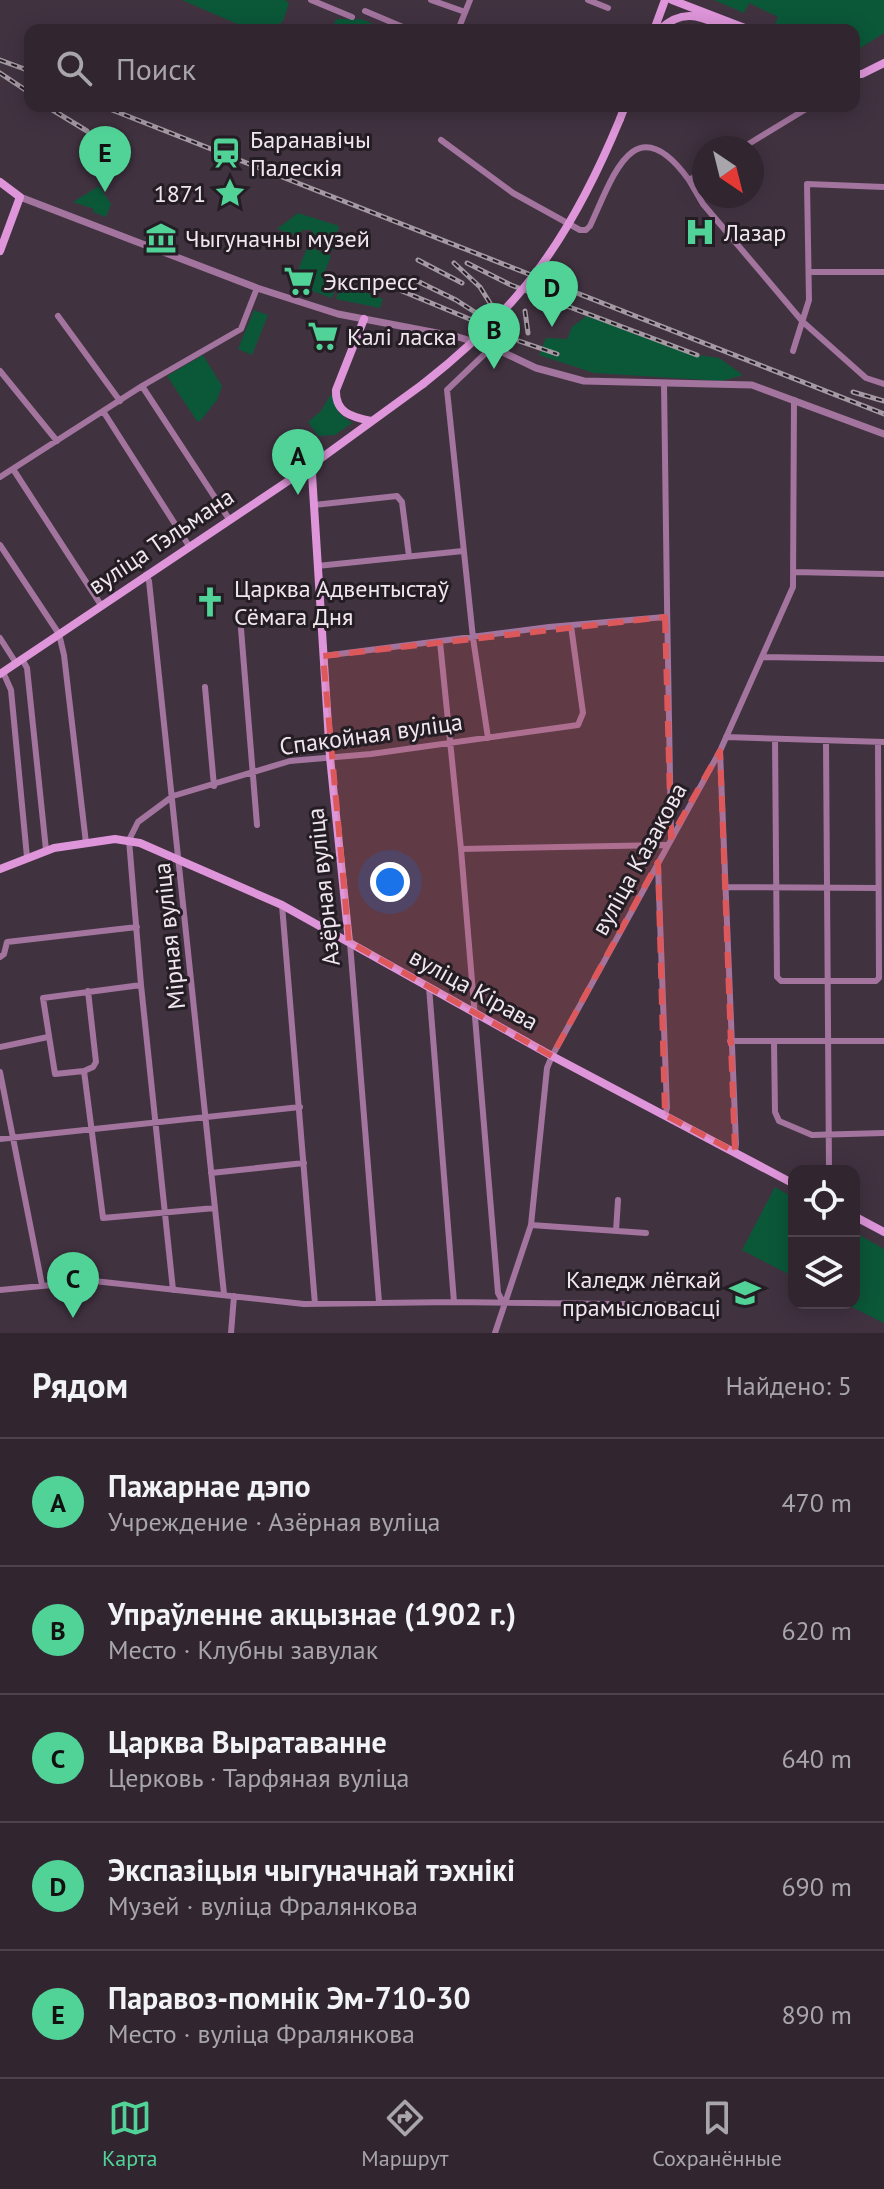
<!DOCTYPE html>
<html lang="ru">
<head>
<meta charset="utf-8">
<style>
	:root { --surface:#312630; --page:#3d323c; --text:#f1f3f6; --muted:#a8a5ab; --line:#4c434c; --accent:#51d398 }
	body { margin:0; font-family:"PT Sans",sans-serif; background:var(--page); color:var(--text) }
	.controls { position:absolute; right:24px; bottom:24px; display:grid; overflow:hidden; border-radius:16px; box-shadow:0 4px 20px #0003 }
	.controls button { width:72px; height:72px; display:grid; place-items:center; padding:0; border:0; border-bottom:2px solid var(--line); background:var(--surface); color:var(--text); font:40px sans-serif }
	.compass { position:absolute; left:692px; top:136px; width:72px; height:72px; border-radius:50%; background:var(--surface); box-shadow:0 4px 20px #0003; rotate:145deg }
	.you { position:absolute; left:390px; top:882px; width:28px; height:28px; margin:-20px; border:6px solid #fff; border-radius:50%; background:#1a73e8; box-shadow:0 0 0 12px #1a73e833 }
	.badge { display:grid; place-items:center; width:52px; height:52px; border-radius:50%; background:var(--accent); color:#111; font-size:26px; font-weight:700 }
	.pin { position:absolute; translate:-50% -66px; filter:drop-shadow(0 2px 4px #0008) }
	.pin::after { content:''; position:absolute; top:42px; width:28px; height:24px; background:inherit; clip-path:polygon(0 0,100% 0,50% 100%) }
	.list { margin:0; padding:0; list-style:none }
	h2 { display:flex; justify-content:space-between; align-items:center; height:104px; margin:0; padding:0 32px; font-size:34px }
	h2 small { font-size:26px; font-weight:400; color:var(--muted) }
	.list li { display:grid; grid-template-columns:52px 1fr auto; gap:24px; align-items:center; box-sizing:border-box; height:128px; padding:0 32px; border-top:2px solid var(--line) }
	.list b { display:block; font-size:30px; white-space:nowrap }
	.list p { margin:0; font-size:26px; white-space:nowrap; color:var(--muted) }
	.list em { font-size:26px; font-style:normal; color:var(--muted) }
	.icon { flex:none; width:44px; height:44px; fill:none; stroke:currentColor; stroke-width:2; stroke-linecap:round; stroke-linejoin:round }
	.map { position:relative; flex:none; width:884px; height:1333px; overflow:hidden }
	.search { position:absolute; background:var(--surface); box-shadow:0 4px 20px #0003; left:24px; right:24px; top:24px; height:88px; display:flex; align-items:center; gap:20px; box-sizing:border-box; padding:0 28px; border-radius:16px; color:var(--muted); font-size:30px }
	.sheet { height:744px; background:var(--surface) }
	nav { display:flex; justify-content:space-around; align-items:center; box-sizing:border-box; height:112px; border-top:2px solid var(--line); background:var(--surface); font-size:22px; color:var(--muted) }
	nav a { display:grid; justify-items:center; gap:4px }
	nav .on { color:var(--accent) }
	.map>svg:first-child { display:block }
	.green { fill:#0b5839 }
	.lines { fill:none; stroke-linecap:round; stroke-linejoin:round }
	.minor { stroke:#a2749e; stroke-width:6 }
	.tertiary { stroke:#a2749e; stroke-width:7 }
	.secondary { stroke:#de95d9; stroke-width:8 }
	.rail-casing { stroke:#a599a4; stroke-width:5 }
	.rail { stroke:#241d23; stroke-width:2; stroke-dasharray:6; stroke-linecap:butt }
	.secondary-bridge { stroke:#de95d9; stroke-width:8 }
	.marked { fill:#dc585a; fill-opacity:0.2; stroke:#dc585a; stroke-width:6; stroke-dasharray:16 10; stroke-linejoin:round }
	.labels { text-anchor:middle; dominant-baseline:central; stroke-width:6; stroke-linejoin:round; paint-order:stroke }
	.poi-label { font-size:24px; fill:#f0e6ef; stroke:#241d23; text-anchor:start }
	.street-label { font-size:24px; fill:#f0e6ef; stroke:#241d23 }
</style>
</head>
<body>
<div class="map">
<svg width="884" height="1333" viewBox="0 0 884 1333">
	<rect width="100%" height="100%" fill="#413240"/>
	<path class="green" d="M182,0H285L289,3L283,21L273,30H251Z
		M714,0H884V33L854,52V30H781L774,27L778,17L749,3L744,13Z
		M336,19H361L388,30H332Z
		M99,186L111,204L106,217L93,212L94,209L73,202Z
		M298,213L339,226L333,251L318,244L311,230H303L297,236L277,229Z
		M308,246L331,256L324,274L337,283L332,298L292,284Z
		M342,284L383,299L380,308L336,299Z
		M254,310L268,315L252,355L238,349Z
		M589,314L697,355L719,358L743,375L722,381L594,373L539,355L546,338L567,339L572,327Z
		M203,355L222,386L217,400L200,421H197L167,376Z
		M331,394L339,413L352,423L335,435L318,436L308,422L321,411Z
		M775,1187L794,1198V1277L742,1250Z
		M854,1232L884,1249V1323L844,1303H854Z"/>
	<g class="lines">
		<path class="minor" d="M311,0L352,17
			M431,0L465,12
			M588,0L608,8
			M365,11L410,30
			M458,30L470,0
			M578,106L587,109
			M441,140L513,193L580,230H586L590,226C613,177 634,104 689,180L704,171
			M742,148L811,106
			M689,180L703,204L803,322L866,378L884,384
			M810,272H884
			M58,316L120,401
			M793,351L809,300L807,184L884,187
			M0,371L57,441
			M664,384C665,535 669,685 671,836
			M142,386L229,519
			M103,411L189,546
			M13,469L101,605
			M0,477L142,386L241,329L257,288
			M314,505L397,496L402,502L409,556
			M0,545L59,634L64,655L86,843
			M317,566L463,551
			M794,572L884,574
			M146,575L149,581L224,1294
			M241,629L257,825
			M0,638L16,663
			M440,642L461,849L498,1293L504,1304
			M323,656L549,627L665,617
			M762,657L884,659
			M22,659L27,668L46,850
			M3,672L11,690L27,857
			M205,687L214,786
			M726,737L884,742
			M488,738L473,638L447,390L492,347
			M775,739L777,977L781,981H876L879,978L878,742
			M826,741L829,1171
			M720,751L736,1144L735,1152
			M461,849L666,845
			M658,866L667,1108L665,1115
			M725,887L878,888
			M282,905L315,1304
			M350,943L379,1302
			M0,957L4,954L7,942L137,927
			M429,987L454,1302
			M88,991L96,1062L93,1067L84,1071L103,1218L215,1208
			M730,1041H884
			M774,1042L775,1112L779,1121L812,1135L884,1133
			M0,1047L48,1037
			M84,1071L55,1074L43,998L141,985
			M0,1072L42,1285
			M0,1139L300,1107
			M211,1173L304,1163
			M531,1225L646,1233
			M616,1231L618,1200
			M0,1290L94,1281L304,1304L454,1302L705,1305
			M173,1290L141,985L129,840L138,822L173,796L290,761L371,754L578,725L583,713L571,626
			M231,1333L234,1296
			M495,1333L531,1225L547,1068L552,1056L720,751L793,587L794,400"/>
		<path class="tertiary" d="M20,197L257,288L338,314L458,337L492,347L536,368L584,381L752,385L884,434"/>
		<path class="secondary" d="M672,0L750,30
			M654,30L665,0
			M659,30C686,5 704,19 733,30
			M854,74H862L884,63
			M620,119L625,106
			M0,182L20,197L0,251
			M364,319L336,390C335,413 352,417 371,421
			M309,467L312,474L330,757L349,942
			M0,674L309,467L423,384
			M0,869L54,848L115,839L140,843L282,905L552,1056L794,1184
			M854,1216L884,1232"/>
		<g class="rail-casing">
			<path id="rail" d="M0,60L30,71
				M0,73L30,93
				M46,106L87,131
				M102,106L884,414
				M418,260L462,283
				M454,263L480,287L513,340
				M467,263L511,285L697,355
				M411,278L456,300L481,316
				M402,291L472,320
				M525,311L528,333
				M519,341L557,354
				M853,392L884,401"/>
		</g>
		<use href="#rail" class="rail"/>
		<path class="secondary-bridge" d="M423,384C523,306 572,235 620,119"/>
	</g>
	<path class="marked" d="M665,617L671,837L720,751L735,1152L665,1115L658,862L552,1056L349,942L323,656Z"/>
	<defs>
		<g id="station-bare" transform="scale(2.4)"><path d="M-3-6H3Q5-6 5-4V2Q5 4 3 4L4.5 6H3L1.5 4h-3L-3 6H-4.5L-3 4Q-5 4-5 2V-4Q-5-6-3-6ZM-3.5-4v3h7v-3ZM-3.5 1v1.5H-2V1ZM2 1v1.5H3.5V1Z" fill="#51d398" stroke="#241d23" stroke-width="2.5" paint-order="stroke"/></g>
		<g id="sight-bare" transform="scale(2.4)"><path d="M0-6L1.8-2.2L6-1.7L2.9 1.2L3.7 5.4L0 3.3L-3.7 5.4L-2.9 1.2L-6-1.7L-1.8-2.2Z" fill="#51d398" stroke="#241d23" stroke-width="2.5" paint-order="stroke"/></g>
		<g id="hospital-bare" transform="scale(2.4)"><path d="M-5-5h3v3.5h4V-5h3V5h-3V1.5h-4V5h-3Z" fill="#51d398" stroke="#241d23" stroke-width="2.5" paint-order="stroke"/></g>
		<g id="museum-bare" transform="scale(2.4)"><path d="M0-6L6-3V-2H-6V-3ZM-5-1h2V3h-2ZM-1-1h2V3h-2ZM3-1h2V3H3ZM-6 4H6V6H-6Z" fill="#51d398" stroke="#241d23" stroke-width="2.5" paint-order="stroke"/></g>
		<g id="supermarket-bare" transform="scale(2.4)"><path d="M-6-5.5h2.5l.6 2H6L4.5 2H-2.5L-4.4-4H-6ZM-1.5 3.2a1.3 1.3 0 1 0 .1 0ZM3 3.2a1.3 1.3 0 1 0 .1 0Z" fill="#51d398" stroke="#241d23" stroke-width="2.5" paint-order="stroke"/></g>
		<g id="church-bare" transform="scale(2.4)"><path d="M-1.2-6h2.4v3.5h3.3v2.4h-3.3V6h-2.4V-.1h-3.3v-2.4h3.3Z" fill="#51d398" stroke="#241d23" stroke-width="2.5" paint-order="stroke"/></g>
		<g id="university-bare" transform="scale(2.4)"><path d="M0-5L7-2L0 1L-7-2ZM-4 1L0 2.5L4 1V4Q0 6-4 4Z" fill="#51d398" stroke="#241d23" stroke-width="2.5" paint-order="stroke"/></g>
	</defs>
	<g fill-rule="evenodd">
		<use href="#station-bare" x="226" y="153"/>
		<use href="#sight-bare" x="230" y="193"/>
		<use href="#hospital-bare" x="700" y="232"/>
		<use href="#museum-bare" x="161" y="238"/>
		<use href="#supermarket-bare" x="299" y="281"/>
		<use href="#supermarket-bare" x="323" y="336"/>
		<use href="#church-bare" x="210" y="602"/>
		<use href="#university-bare" x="745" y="1293"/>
	</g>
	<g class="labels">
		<g class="poi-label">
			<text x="250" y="139">Баранавічы<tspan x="250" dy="28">Палескія</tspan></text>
			<text x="206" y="193" text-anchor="end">1871</text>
			<text x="724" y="232">Лазар</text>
			<text x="185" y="238">Чыгуначны музей</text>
			<text x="323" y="281">Экспресс</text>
			<text x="347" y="336">Калі ласка</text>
			<text x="234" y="588">Царква Адвентыстаў<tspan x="234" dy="28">Сёмага Дня</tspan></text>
			<text x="721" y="1279" text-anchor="end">Каледж лёгкай<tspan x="721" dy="28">прамысловасці</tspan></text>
		</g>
		<g class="street-label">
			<text transform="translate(161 541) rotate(-34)">вуліца Тэльмана</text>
			<text transform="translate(371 734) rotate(-8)">Спакойная вуліца</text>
			<text transform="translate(639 859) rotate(-61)">вуліца Казакова</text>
			<text transform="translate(323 887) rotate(-96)">Азёрная вуліца</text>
			<text transform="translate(169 936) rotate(-96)">Мірная вуліца</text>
			<text transform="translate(474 989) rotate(29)">вуліца Кірава</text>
		</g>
	</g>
</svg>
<div class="controls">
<button><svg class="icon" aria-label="locate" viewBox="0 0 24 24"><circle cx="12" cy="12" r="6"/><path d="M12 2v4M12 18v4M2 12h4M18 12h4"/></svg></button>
<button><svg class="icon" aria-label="layers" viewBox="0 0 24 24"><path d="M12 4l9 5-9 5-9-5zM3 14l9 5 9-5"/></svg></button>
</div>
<svg class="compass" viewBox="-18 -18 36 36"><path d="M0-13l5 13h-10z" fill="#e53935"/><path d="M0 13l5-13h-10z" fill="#a8a5ab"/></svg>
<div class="you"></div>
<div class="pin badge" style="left:298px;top:495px">A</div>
<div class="pin badge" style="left:494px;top:369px">B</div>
<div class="pin badge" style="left:73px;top:1318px">C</div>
<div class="pin badge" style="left:552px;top:327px">D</div>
<div class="pin badge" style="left:105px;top:192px">E</div>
<div class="search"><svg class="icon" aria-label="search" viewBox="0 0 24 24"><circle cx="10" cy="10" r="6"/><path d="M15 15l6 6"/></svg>Поиск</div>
</div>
<section class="sheet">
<h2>Рядом<small>Найдено: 5</small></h2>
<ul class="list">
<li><span class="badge">A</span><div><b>Пажарнае дэпо</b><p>Учреждение · Азёрная вуліца</p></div><em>470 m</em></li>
<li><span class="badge">B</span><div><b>Упраўленне акцызнае (1902 г.)</b><p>Место · Клубны завулак</p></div><em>620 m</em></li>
<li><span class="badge">C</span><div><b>Царква Выратаванне</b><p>Церковь · Тарфяная вуліца</p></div><em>640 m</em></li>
<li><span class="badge">D</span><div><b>Экспазіцыя чыгуначнай тэхнікі</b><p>Музей · вуліца Фралянкова</p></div><em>690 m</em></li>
<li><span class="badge">E</span><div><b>Паравоз-помнік Эм-710-30</b><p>Место · вуліца Фралянкова</p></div><em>890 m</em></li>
</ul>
</section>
<nav>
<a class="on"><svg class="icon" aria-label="map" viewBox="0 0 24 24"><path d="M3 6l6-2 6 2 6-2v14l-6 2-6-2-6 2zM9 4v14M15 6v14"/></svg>Карта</a>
<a><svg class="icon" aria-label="directions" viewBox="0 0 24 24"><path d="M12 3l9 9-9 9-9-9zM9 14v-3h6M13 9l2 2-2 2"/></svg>Маршрут</a>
<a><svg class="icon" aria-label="saved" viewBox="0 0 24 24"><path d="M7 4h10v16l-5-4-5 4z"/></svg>Сохранённые</a>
</nav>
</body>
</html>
